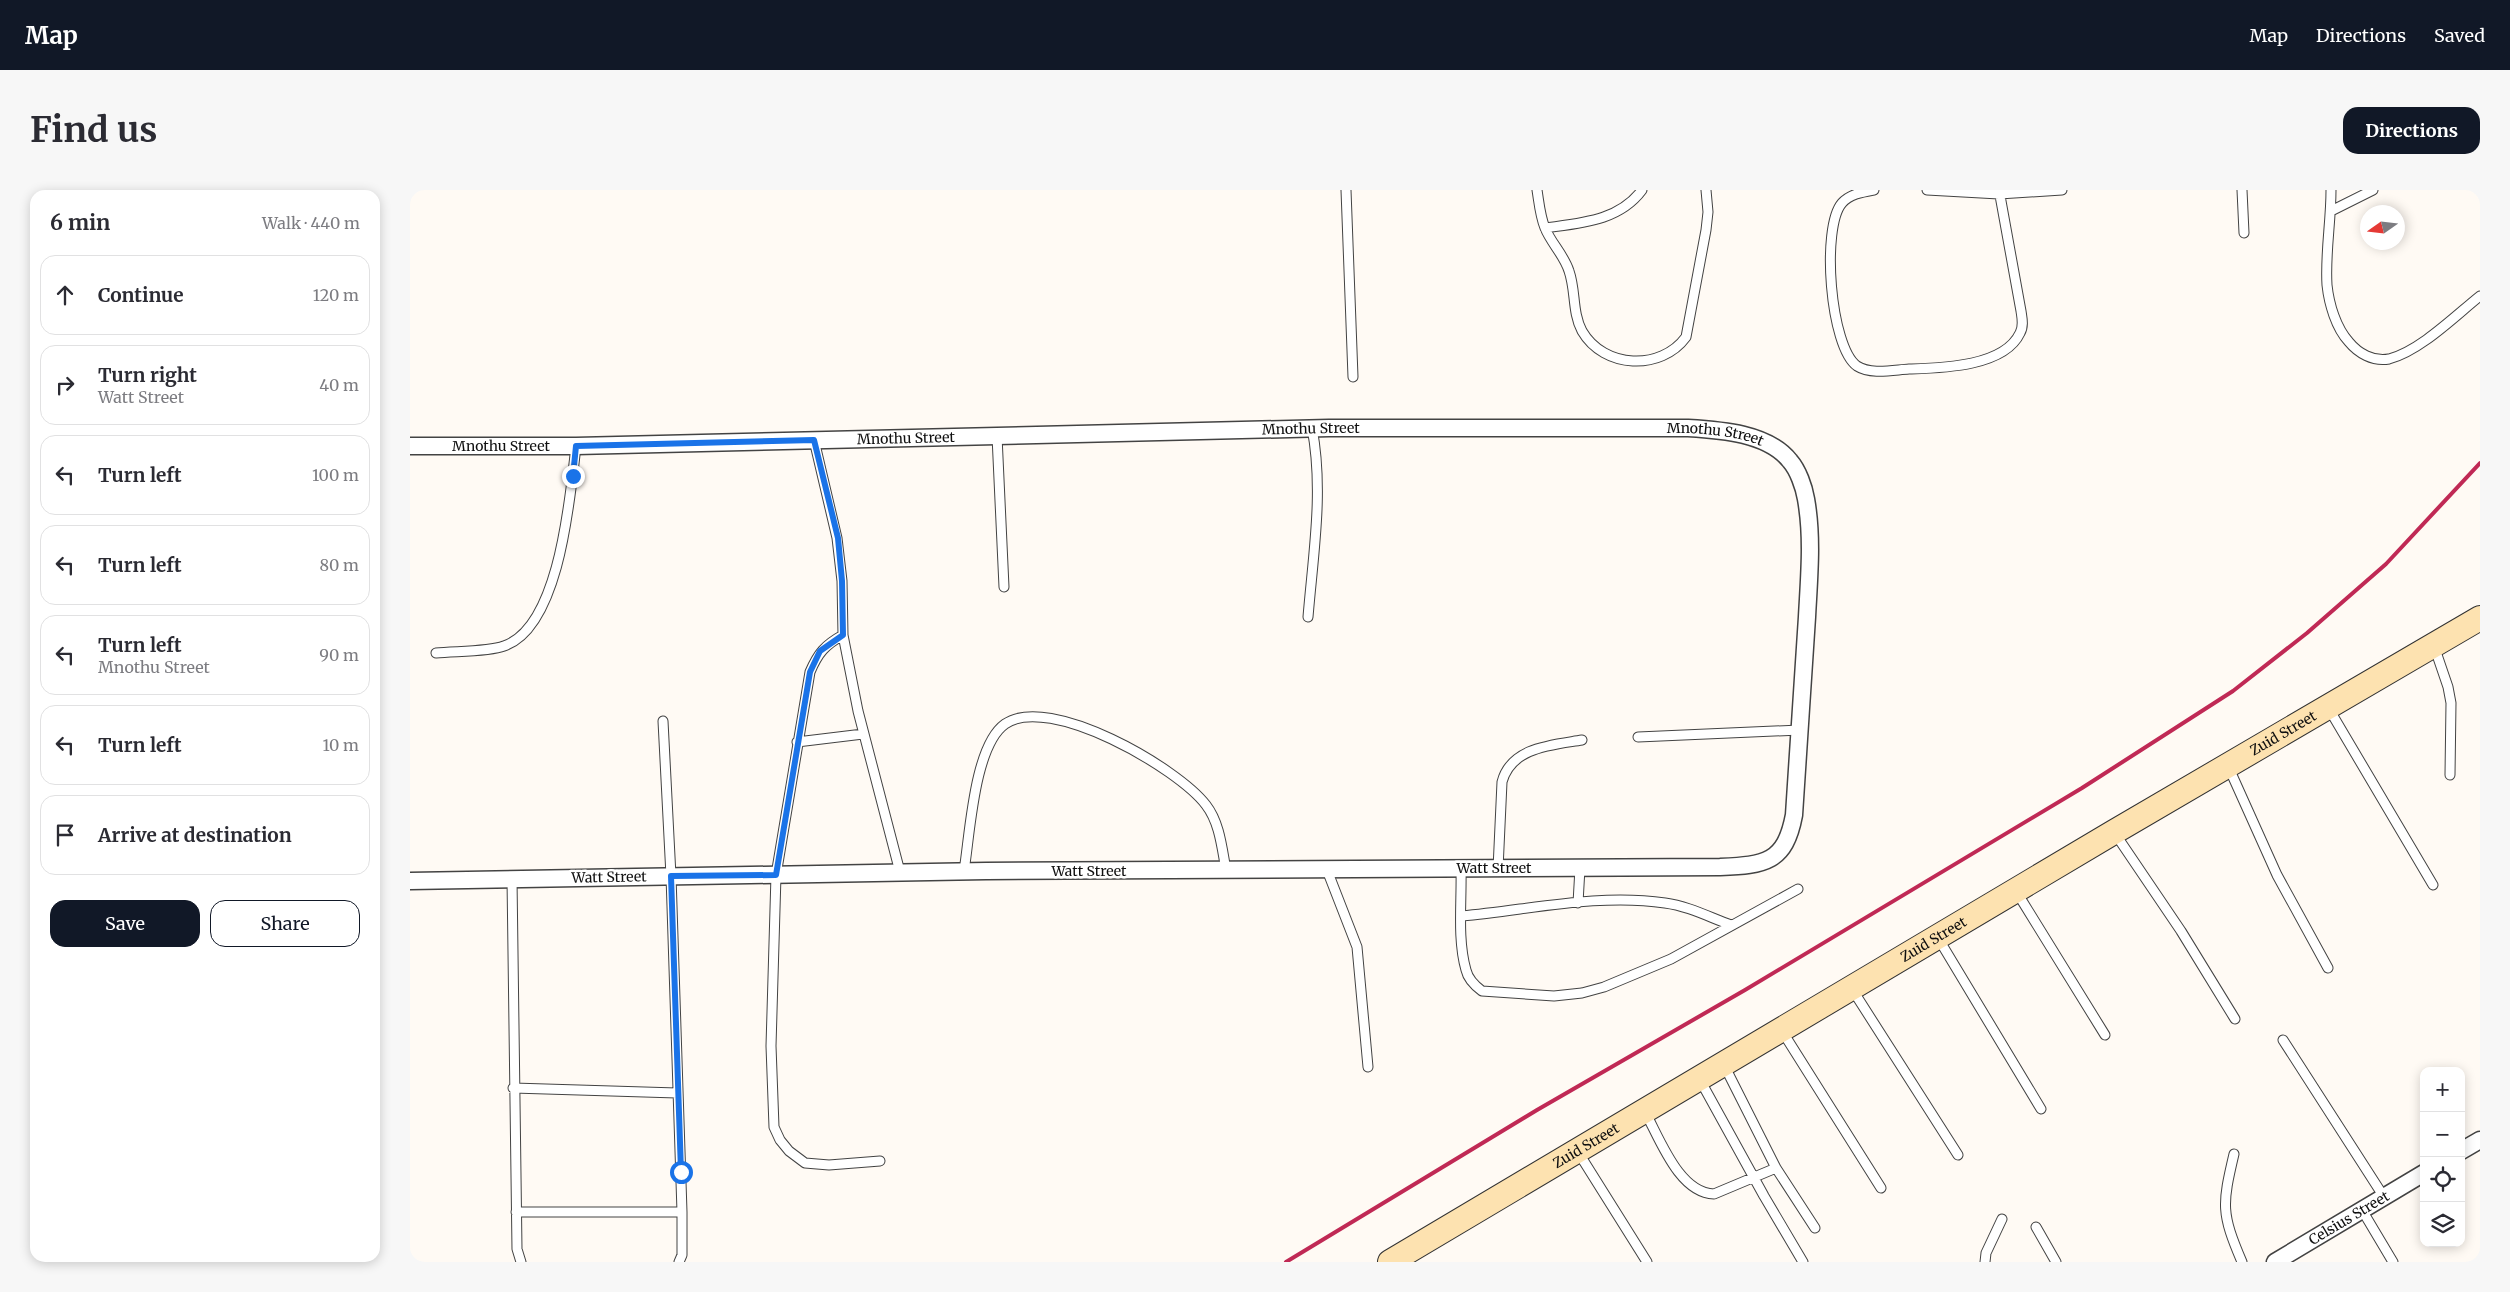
<!DOCTYPE html>
<html lang="en">
<head>
<meta charset="utf-8">
<style>
	:root { --surface:#fff; --page:#f7f7f7; --text:#2b2b33; --muted:#7c7c81; --line:#e1e1e2; --accent:#111827 }
	body { margin:0; font-family:Merriweather,serif; background:var(--page); color:var(--text) }
	.controls { position:absolute; right:15px; bottom:15px; display:grid; overflow:hidden; border-radius:10px; box-shadow:0 2px 12px #0003 }
	.controls button { width:45px; height:45px; display:grid; place-items:center; padding:0; border:0; border-bottom:1px solid var(--line); background:var(--surface); color:var(--text); font:25px sans-serif }
	.compass { position:absolute; left:1950px; top:15px; width:45px; height:45px; border-radius:50%; background:var(--surface); box-shadow:0 2px 12px #0003; rotate:256deg }
	.stop { position:absolute; width:15px; height:15px; margin:-11px; border:4px solid #1a73e8; border-radius:50%; background:#fff }
	.stop.end { background:#1a73e8; border-color:#fff; box-shadow:0 1px 5px #0008 }
	.list { margin:0; padding:0; list-style:none }
	h2 { display:flex; justify-content:space-between; align-items:center; height:65px; margin:0; padding:0 20px; font-size:21px }
	h2 small { font-size:16px; font-weight:400; color:var(--muted) }
	.list li { display:grid; grid-template-columns:32px 1fr auto; gap:15px; align-items:center; box-sizing:border-box; height:80px; margin:0 10px 10px; padding:0 10px; border:1px solid var(--line); border-radius:15px }
	.list b { display:block; font-size:19px; white-space:nowrap }
	.list p { margin:0; font-size:16px; white-space:nowrap; color:var(--muted) }
	.list em { font-size:16px; font-style:normal; color:var(--muted) }
	.actions { display:flex; gap:10px; padding:15px 20px }
	.actions a { flex:1; padding:11px 0; border:1px solid var(--accent); border-radius:15px; text-align:center; font-size:18px; color:var(--accent) }
	.actions .main { background:var(--accent); color:#fff }
	.icon { flex:none; width:28px; height:28px; fill:none; stroke:currentColor; stroke-width:2; stroke-linecap:round; stroke-linejoin:round }
	.map { position:relative; flex:none; width:2070px; height:1072px; overflow:hidden; border-radius:15px }
	header { display:flex; align-items:center; gap:30px; box-sizing:border-box; height:70px; padding:0 25px; background:var(--accent); color:#fff }
	header strong { font-size:24px }
	nav { display:flex; gap:28px; margin-inline-start:auto; font-size:18px }
	.intro { display:flex; align-items:center; justify-content:space-between; box-sizing:border-box; height:120px; padding:0 30px }
	h1 { margin:0; font-size:35px }
	.button { padding:12px 22px; border-radius:15px; background:var(--accent); color:#fff; font-size:18px; font-weight:700 }
	main { display:flex; gap:30px; padding:0 30px }
	aside { flex:1; background:var(--surface); border-radius:15px; box-shadow:0 2px 12px #0003 }
	.map>svg:first-child { display:block }
	.lines { fill:none; stroke-linecap:round; stroke-linejoin:round }
	.lane-casing { stroke:#434343; stroke-width:11 }
	.street-casing { stroke:#434343; stroke-width:19 }
	.secondary-casing { stroke:#323232; stroke-width:26 }
	.lane { stroke:#fff; stroke-width:9 }
	.street { stroke:#fff; stroke-width:16 }
	.secondary { stroke:#fde2b0; stroke-width:24 }
	.rail { stroke:#c02955; stroke-width:4 }
	.route { stroke:#1a73e8; stroke-width:6 }
	.labels { text-anchor:middle; dominant-baseline:central; stroke-width:5; stroke-linejoin:round; paint-order:stroke }
	.street-label { font-size:14px; fill:#101010; stroke:#fff }
</style>
</head>
<body>
<header>
<strong>Map</strong>
<nav><a>Map</a><a>Directions</a><a>Saved</a></nav>
</header>
<div class="intro"><h1>Find us</h1><a class="button">Directions</a></div>
<main>
<aside>
<h2>6 min<small>Walk · 440 m</small></h2>
<ul class="list">
<li><svg class="icon" aria-label="ahead" viewBox="0 0 24 24"><path d="M12 20V5M6 11l6-6 6 6"/></svg><div><b>Continue</b></div><em>120 m</em></li>
<li><svg class="icon" aria-label="right" viewBox="0 0 24 24"><path d="M7 20v-9h11M14 6l5 5-5 5"/></svg><div><b>Turn right</b><p>Watt Street</p></div><em>40 m</em></li>
<li><svg class="icon" aria-label="left" viewBox="0 0 24 24"><path d="M17 20v-9H6M10 6l-5 5 5 5"/></svg><div><b>Turn left</b></div><em>100 m</em></li>
<li><svg class="icon" aria-label="left" viewBox="0 0 24 24"><path d="M17 20v-9H6M10 6l-5 5 5 5"/></svg><div><b>Turn left</b></div><em>80 m</em></li>
<li><svg class="icon" aria-label="left" viewBox="0 0 24 24"><path d="M17 20v-9H6M10 6l-5 5 5 5"/></svg><div><b>Turn left</b><p>Mnothu Street</p></div><em>90 m</em></li>
<li><svg class="icon" aria-label="left" viewBox="0 0 24 24"><path d="M17 20v-9H6M10 6l-5 5 5 5"/></svg><div><b>Turn left</b></div><em>10 m</em></li>
<li><svg class="icon" aria-label="arrive" viewBox="0 0 24 24"><path d="M6 21V4h12l-3 4 3 4H6"/></svg><div><b>Arrive at destination</b></div></li>
</ul>
<div class="actions"><a class="main">Save</a><a>Share</a></div>
</aside>
<div class="map">
<svg width="2070" height="1072" viewBox="0 0 2070 1072">
	<rect width="100%" height="100%" fill="#fffaf4"/>
	<g class="lines">
		<g class="lane-casing">
			<path id="lane" d="M936,0L943,187
				M1127,0C1129,12 1130,26 1135,38C1141,53 1154,65 1159,81C1166,101 1162,122 1172,141C1194,179 1251,181 1276,147L1296,40L1298,22L1296,0
				M1464,0C1453,2 1440,4 1432,13C1411,37 1420,157 1447,176C1461,185 1483,180 1499,179C1531,178 1594,177 1610,143C1614,136 1612,128 1611,121L1589,0
				M1517,0L1589,4L1652,0
				M1832,0L1834,43
				M1921,0C1921,32 1915,64 1917,95C1919,114 1926,138 1939,152C1948,163 1963,172 1979,169C2010,161 2045,126 2070,106
				M1921,21L1963,0
				M1135,38C1171,33 1209,31 1232,0
				M587,246L594,397
				M404,250L427,348L432,391L433,445L448,521L490,682
				M898,427C903,365 914,301 902,238
				M433,445C415,455 408,463 400,482L366,685L361,856L364,937L370,950L379,961L395,973L419,975L470,971
				M2024,456L2038,497L2041,513L2040,585
				M26,463C44,461 78,462 94,456C150,437 160,307 166,256
				M1919,519L2023,695
				M253,531L261,686L272,1022V1065L269,1072
				M1228,547L1390,540
				M387,552L453,544
				M1818,576L1867,685L1918,778
				M1704,642L1771,741L1825,829
				M1051,678C1052,710 1047,749 1056,780C1058,789 1064,795 1072,801L1144,806L1172,803L1194,797L1261,769L1388,699
				M1088,679L1092,592C1101,557 1142,555 1172,550
				M917,680L947,757L958,877
				M554,681C560,644 564,556 595,534C639,503 768,578 796,615C810,633 812,659 816,680
				M102,689L107,1059L111,1072
				M1606,701L1695,845
				M1168,713L1170,678
				M1052,726C1119,720 1188,703 1255,713C1278,716 1299,727 1321,735
				M1528,748L1631,919
				M1442,799L1548,965
				M1372,841L1471,998
				M1873,850L1974,1007
				M1314,875L1366,978
				M1290,890L1354,1006L1393,1072
				M103,898L267,903
				M1235,922C1250,949 1269,1003 1304,1004L1366,978L1405,1038
				M1168,962L1237,1072
				M1824,964C1812,1015 1811,1023 1832,1072
				M1952,1020L1983,1072
				M106,1022H272
				M1626,1037L1646,1072
				M1575,1072L1576,1063L1592,1029"/>
		</g>
		<g class="street-casing">
			<g id="street">
				<path id="s1" d="M0,256H166L919,238H1278C1311,240 1358,243 1380,271C1388,280 1394,297 1396,309C1403,348 1399,388 1397,427C1393,493 1388,559 1384,625C1375,673 1355,675 1310,677L576,681L0,691"/>
				<path d="M2051,961L2070,950"/>
				<path id="s2" d="M1865,1072L2014,983"/>
			</g>
		</g>
		<g class="secondary-casing">
			<g id="secondary">
				<path id="s3" d="M980,1072L1704,642L2070,428"/>
			</g>
		</g>
		<use href="#lane" class="lane"/>
		<use href="#street" class="street"/>
		<use href="#secondary" class="secondary"/>
		<path class="rail" d="M876,1072L1127,920L1335,800L1672,598L1823,501L1897,443L1976,374L2070,273"/>
	</g>
	<g class="lines">
		<path class="route" d="M163,286L166,256L404,250L428,348L432,391L433,445L410,461L400,482L366,685L261,686L271,982"/>
	</g>
	<g class="labels">
		<g class="street-label">
			<text stroke="none"><textPath href="#s1" startOffset="901">Mnothu Street</textPath></text>
			<text stroke="none"><textPath href="#s1" startOffset="1306">Mnothu Street</textPath></text>
			<text stroke="none"><textPath href="#s1" startOffset="496">Mnothu Street</textPath></text>
			<text stroke="none"><textPath href="#s1" startOffset="91">Mnothu Street</textPath></text>
			<text stroke="none"><textPath href="#s3" startOffset="1038">Zuid Street</textPath></text>
			<text x="1084" y="678">Watt Street</text>
			<text x="679" y="681">Watt Street</text>
			<text transform="translate(199 687) rotate(-1)">Watt Street</text>
			<text stroke="none"><textPath href="#s3" startOffset="632">Zuid Street</textPath></text>
			<text stroke="none"><textPath href="#s3" startOffset="228">Zuid Street</textPath></text>
			<text stroke="none"><textPath href="#s2" startOffset="86">Celsius Street</textPath></text>
		</g>
	</g>
</svg>
<div class="controls">
<button>+</button>
<button>−</button>
<button><svg class="icon" aria-label="locate" viewBox="0 0 24 24"><circle cx="12" cy="12" r="6"/><path d="M12 2v4M12 18v4M2 12h4M18 12h4"/></svg></button>
<button><svg class="icon" aria-label="layers" viewBox="0 0 24 24"><path d="M12 4l9 5-9 5-9-5zM3 14l9 5 9-5"/></svg></button>
</div>
<svg class="compass" viewBox="-18 -18 36 36"><path d="M0-13l5 13h-10z" fill="#e53935"/><path d="M0 13l5-13h-10z" fill="#7c7c81"/></svg>
<div class="stop" style="left:271px;top:982px"></div>
<div class="stop end" style="left:163px;top:286px"></div>
</div>
</main>
</body>
</html>
